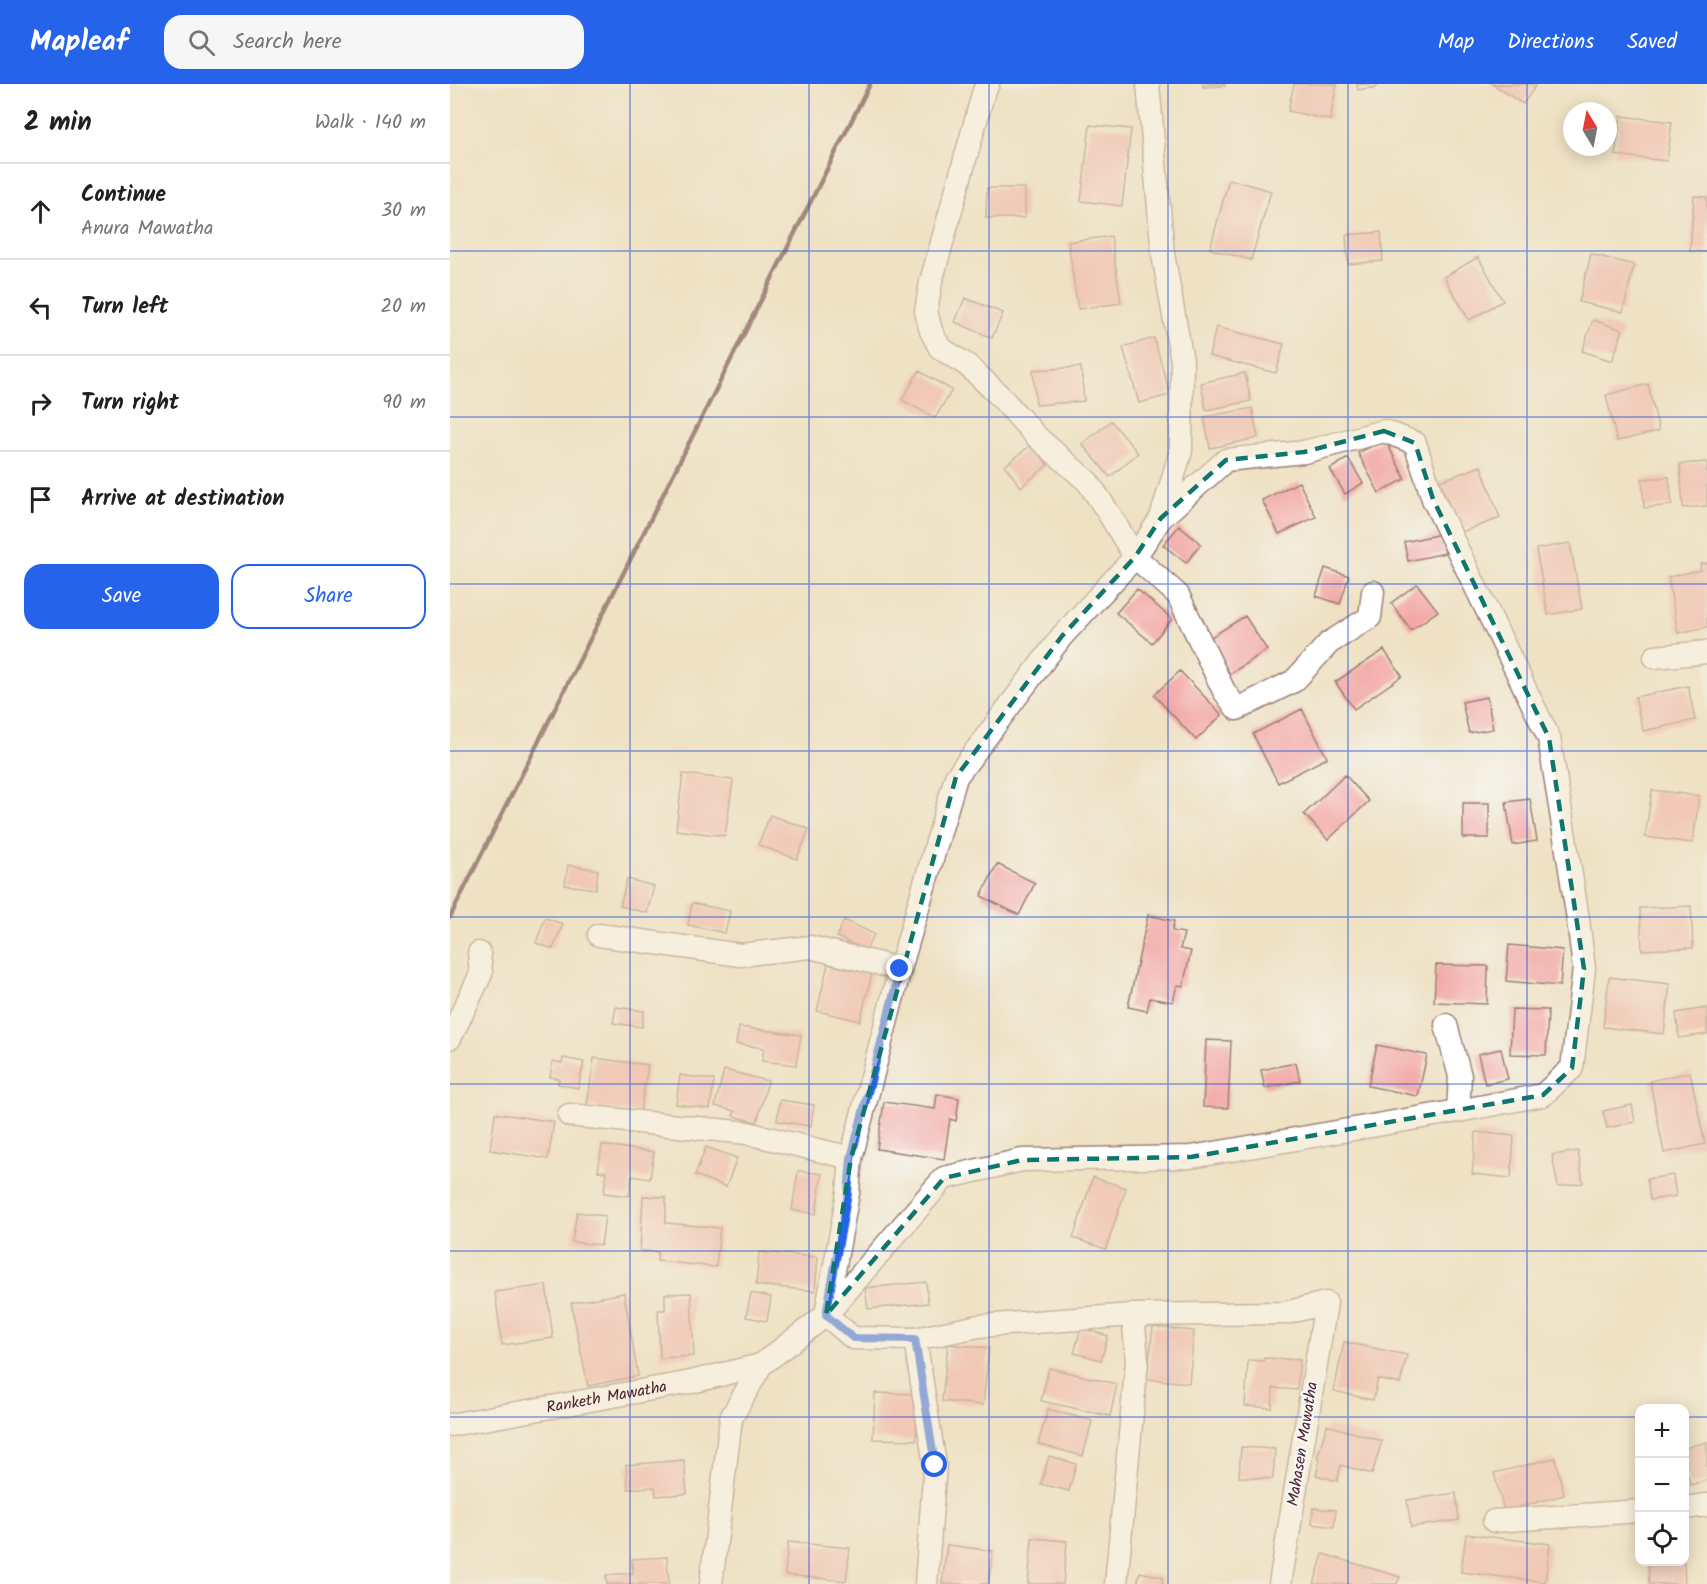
<!DOCTYPE html>
<html lang="en">
<head>
<meta charset="utf-8">
<style>
	:root { --surface:#fff; --page:#f6f6f6; --text:#202124; --muted:#757577; --line:#e0e0e0; --accent:#2563eb }
	body { margin:0; font-family:Kalam,sans-serif; background:var(--page); color:var(--text) }
	.controls { position:absolute; right:18px; bottom:18px; display:grid; overflow:hidden; border-radius:12px; box-shadow:0 3px 15px #0003 }
	.controls button { width:54px; height:54px; display:grid; place-items:center; padding:0; border:0; border-bottom:2px solid var(--line); background:var(--surface); color:var(--text); font:30px sans-serif }
	.compass { position:absolute; left:1113px; top:18px; width:54px; height:54px; border-radius:50%; background:var(--surface); box-shadow:0 3px 15px #0003; rotate:350deg }
	.stop { position:absolute; width:18px; height:18px; margin:-14px; border:4px solid #2563eb; border-radius:50%; background:#fff }
	.stop.end { background:#2563eb; border-color:#fff; box-shadow:0 2px 6px #0008 }
	.list { margin:0; padding:0; list-style:none }
	h2 { display:flex; justify-content:space-between; align-items:center; height:78px; margin:0; padding:0 24px; font-size:26px }
	h2 small { font-size:20px; font-weight:400; color:var(--muted) }
	.list li { display:grid; grid-template-columns:39px 1fr auto; gap:18px; align-items:center; box-sizing:border-box; height:96px; padding:0 24px; border-top:2px solid var(--line) }
	.list b { display:block; font-size:22px; white-space:nowrap }
	.list p { margin:0; font-size:20px; white-space:nowrap; color:var(--muted) }
	.list em { font-size:20px; font-style:normal; color:var(--muted) }
	.actions { display:flex; gap:12px; padding:18px 24px }
	.actions a { flex:1; padding:14px 0; border:2px solid var(--accent); border-radius:18px; text-align:center; font-size:21px; color:var(--accent) }
	.actions .main { background:var(--accent); color:#fff }
	.icon { flex:none; width:33px; height:33px; fill:none; stroke:currentColor; stroke-width:2; stroke-linecap:round; stroke-linejoin:round }
	.map { position:relative; flex:none; width:1257px; height:1500px; overflow:hidden }
	header { display:flex; align-items:center; gap:36px; box-sizing:border-box; height:84px; padding:0 30px; background:var(--accent); color:#fff }
	header strong { font-size:28px }
	nav { display:flex; gap:33px; margin-inline-start:auto; font-size:21px }
	.search { width:420px; height:54px; background:var(--page); display:flex; align-items:center; gap:15px; box-sizing:border-box; padding:0 21px; border-radius:18px; color:var(--muted); font-size:22px }
	main { display:flex }
	aside { flex:1; background:var(--surface) }
	.map>svg:first-child { display:block }
	.building { fill:#f3a8a5 }
	.lines { fill:none; stroke-linecap:round; stroke-linejoin:round }
	.street-casing { stroke:#9c8077; stroke-width:25 }
	.street { stroke:#fff; stroke-width:22 }
	.rail { stroke:#4a1f2b; stroke-width:4.5 }
	.route { stroke:#2563eb; stroke-width:8 }
	.marked { fill:none; stroke:#0f766e; stroke-width:4.5; stroke-dasharray:12 8; stroke-linejoin:round }
	.grid { fill:none; stroke:#1d4ed8; stroke-width:1.5; stroke-opacity:0.55 }
	.labels { text-anchor:middle; dominant-baseline:central; stroke-width:5; stroke-linejoin:round; paint-order:stroke }
	.street-label { font-size:16px; fill:#4a1f2b; stroke:#f6f6f2 }
</style>
</head>
<body>
<header>
<strong>Mapleaf</strong>
<div class="search"><svg class="icon" aria-label="search" viewBox="0 0 24 24"><circle cx="10" cy="10" r="6"/><path d="M15 15l6 6"/></svg>Search here</div>
<nav><a>Map</a><a>Directions</a><a>Saved</a></nav>
</header>
<main>
<aside>
<h2>2 min<small>Walk · 140 m</small></h2>
<ul class="list">
<li><svg class="icon" aria-label="ahead" viewBox="0 0 24 24"><path d="M12 20V5M6 11l6-6 6 6"/></svg><div><b>Continue</b><p>Anura Mawatha</p></div><em>30 m</em></li>
<li><svg class="icon" aria-label="left" viewBox="0 0 24 24"><path d="M17 20v-9H6M10 6l-5 5 5 5"/></svg><div><b>Turn left</b></div><em>20 m</em></li>
<li><svg class="icon" aria-label="right" viewBox="0 0 24 24"><path d="M7 20v-9h11M14 6l5 5-5 5"/></svg><div><b>Turn right</b></div><em>90 m</em></li>
<li><svg class="icon" aria-label="arrive" viewBox="0 0 24 24"><path d="M6 21V4h12l-3 4 3 4H6"/></svg><div><b>Arrive at destination</b></div></li>
</ul>
<div class="actions"><a class="main">Save</a><a>Share</a></div>
</aside>
<div class="map">
<svg width="1257" height="1500" viewBox="0 0 1257 1500">
	<rect width="100%" height="100%" fill="#f6f6f2"/>
	<filter id="ink" filterUnits="userSpaceOnUse"><feTurbulence type="fractalNoise" baseFrequency=".0167" numOctaves="2"/><feDisplacementMap in="SourceGraphic" scale="12" xChannelSelector="R" yChannelSelector="G"/><feConvolveMatrix kernelMatrix="1 2 1 2 8 2 1 2 1" color-interpolation-filters="sRGB"/></filter>
	<filter id="wash" filterUnits="userSpaceOnUse"><feTurbulence type="fractalNoise" baseFrequency=".008" numOctaves="4" result="noise"/><feDisplacementMap in="SourceGraphic" scale="24" xChannelSelector="R" yChannelSelector="G"/><feGaussianBlur stdDeviation="1.35" result="paint"/><feColorMatrix in="noise" values="0 0 0 0 0 0 0 0 0 0 0 0 0 0 0 0 0 1.4 0 .05"/><feComposite in="paint" operator="in"/></filter>
	<g filter="url(#wash)">
		<rect width="100%" height="100%" fill="#efe1c3"/>
		<g id="blocks">
			<path class="building" d="M753,0H774L775,2L753,3Z
				M844,0H887L880,36L838,27Z
				M907,0H927V3L908,6Z
				M1042,0H1087L1073,20Z
				M1171,32L1222,38L1217,77L1165,71Z
				M640,41L681,45L672,122L631,117Z
				M779,95L821,107L801,176L760,165Z
				M537,104H575V134H536Z
				M1244,112L1257,113V168L1240,167Z
				M931,148L933,177L898,180L896,151Z
				M661,152L671,219L628,225L618,158Z
				M1141,170L1184,181L1173,228L1129,218Z
				M1028,173L1053,217L1019,236L994,193Z
				M515,214L553,229L542,254L505,238Z
				M1143,236L1173,246L1162,277L1132,267Z
				M766,243L834,260L826,289L759,272Z
				M704,254L720,311L689,319L673,263Z
				M631,283L634,317L586,321L583,286Z
				M469,287L502,306L485,334L452,316Z
				M795,289L801,317L756,326L751,299Z
				M1198,300L1209,347L1167,357L1156,311Z
				M802,324L808,354L760,364L754,333Z
				M661,337L688,369L660,393L632,360Z
				M935,355L955,395L929,409L908,369Z
				M582,360L598,381L571,403L555,382Z
				M898,374L913,399L895,410L880,385Z
				M1257,378V422L1233,424L1230,380Z
				M1031,382L1050,434L1009,449L990,397Z
				M1219,393L1222,421L1194,424L1192,395Z
				M849,398L866,433L829,450L812,416Z
				M729,442L751,460L736,479L713,461Z
				M991,450L995,469L958,477L954,458Z
				M1120,459L1132,525L1098,531L1086,465Z
				M1257,479V543L1228,549L1218,493L1251,486L1250,480Z
				M875,484L899,492L890,520L866,512Z
				M967,500L988,527L961,546L941,519Z
				M687,505L722,535L702,559L666,529Z
				M795,532L817,566L780,590L758,555Z
				M934,566L952,592L904,625L885,598Z
				M730,587L772,631L746,656L704,611Z
				M1238,602L1245,636L1193,647L1185,613Z
				M1037,613L1043,645L1019,649L1012,618Z
				M852,625L877,674L828,699L803,650Z
				M233,690L283,696L275,752L226,746Z
				M895,691L919,717L878,756L854,730Z
				M1202,706L1249,712L1243,759L1195,753Z
				M1080,715L1087,757L1063,761L1056,718Z
				M1013,719H1039V754H1013Z
				M320,731L359,745L347,775L308,761Z
				M547,780L585,799L569,831L531,812Z
				M118,781L148,786L146,805L115,801Z
				M177,795L204,802L197,829L170,822Z
				M242,819L280,827L275,849L238,841Z
				M1241,822L1243,864L1192,866L1190,824Z
				M698,831L724,837L722,847L734,849L730,865L741,867L733,902L727,901L723,918L700,914L697,927L678,923Z
				M95,834L113,840L103,865L86,859Z
				M394,836L424,850L416,866L387,853Z
				M1059,861L1113,866L1110,902L1056,897Z
				M378,880L422,890L410,937L367,927Z
				M986,881L1038,882L1037,920L984,918Z
				M1159,893L1220,900L1214,950L1153,943Z
				M166,923L194,927L192,943L163,939Z
				M1257,924V950L1229,954L1226,929Z
				M1062,925L1098,926L1096,971L1060,970Z
				M289,943L351,951L346,981L312,977L314,964L286,960Z
				M756,956L781,957L778,1024L753,1023Z
				M927,961L977,971L968,1012L918,1002Z
				M1051,965L1058,995L1035,1000L1028,970Z
				M113,974L134,978L128,1004L108,1000L109,995L100,993L103,977L112,979Z
				M144,974L198,981L190,1029L137,1022Z
				M846,979L850,997L815,1004L811,986Z
				M274,986L318,997L307,1038L283,1032L285,1027L265,1022Z
				M1240,988L1255,1060L1214,1069L1200,997Z
				M230,991L264,996L260,1025L226,1020Z
				M487,1010L509,1014L506,1037L500,1035L494,1075L427,1065L434,1018L485,1025Z
				M330,1016L364,1021L361,1042L327,1037Z
				M1182,1021L1185,1038L1157,1044L1153,1027Z
				M45,1029L104,1038L98,1075L40,1066Z
				M1026,1048L1064,1052L1061,1094L1022,1090Z
				M152,1061L204,1068L200,1095L182,1092L179,1112L154,1109L156,1088L148,1087Z
				M256,1063L287,1074L276,1103L245,1091Z
				M1128,1067L1133,1099L1108,1103L1102,1071Z
				M348,1087L372,1090L366,1130L342,1126Z
				M1223,1091L1226,1112L1200,1116L1197,1095Z
				M643,1093L676,1104L656,1165L623,1154Z
				M193,1112L216,1113V1139L270,1144L266,1183L207,1177L208,1168L190,1167Z
				M127,1128L155,1132L151,1161L122,1158Z
				M309,1168L368,1173L365,1207L306,1201Z
				M476,1198L478,1219L418,1225L415,1204Z
				M96,1201L103,1254L52,1261L45,1208Z
				M174,1209L188,1292L138,1302L121,1219Z
				M241,1209L244,1272L210,1274L208,1226H215V1210Z
				M301,1209L321,1213L317,1237L296,1233Z
				M703,1243L744,1247L739,1299L697,1295Z
				M631,1244L658,1252L651,1276L624,1269Z
				M894,1258L957,1271L950,1300L928,1295L923,1316L884,1307Z
				M498,1260L539,1264L533,1321L492,1317Z
				M814,1274L850,1276L847,1306L823,1304L822,1324L795,1322L798,1276L814,1277Z
				M599,1284L667,1300L660,1332L591,1317Z
				M425,1309L468,1310L466,1356L423,1355Z
				M598,1325L642,1337L633,1372L588,1360Z
				M877,1341L932,1357L922,1390L891,1381L887,1397L866,1391L870,1375L867,1374Z
				M1257,1358V1396L1241,1401L1234,1380V1364Z
				M791,1363L825,1365L823,1395L789,1393Z
				M599,1372L626,1380L619,1407L591,1400Z
				M1105,1374L1114,1411L1054,1427L1044,1389Z
				M234,1376L237,1410L206,1412L205,1403L178,1405L176,1381Z
				M1006,1409L1009,1436L961,1443L957,1416Z
				M863,1424L886,1426L884,1443L862,1440Z
				M1016,1450L1100,1460L1095,1498L1011,1488Z
				M582,1454L617,1457L613,1500H578Z
				M338,1458L400,1464L396,1497L335,1491Z
				M497,1461L543,1467L538,1500H492Z
				M873,1470L950,1493L947,1500H864Z
				M217,1473L219,1500H157L156,1491L183,1489L182,1475Z
				M1198,1478H1234L1235,1500H1199Z
				M690,1488L713,1493L712,1500H687Z"/>
		</g>
	</g>
	<g filter="url(#ink)">
		<use href="#blocks" fill-opacity="0" stroke="#9c8077" stroke-width="1.5"/>
		<g class="lines">
			<g class="street-casing">
				<g id="street">
					<path d="M538,0L534,7L481,198L476,227L481,247L490,264L517,281L545,307L587,353L638,398L658,428L685,473L728,511L774,607L787,625L844,597L879,559L920,533L923,508"/>
					<path d="M698,0L713,170L732,277L731,367L711,434"/>
					<path d="M1205,573L1257,568"/>
					<path d="M149,851L290,871L360,863L450,885"/>
					<path d="M996,941L1010,992L1008,1027"/>
					<path d="M0,954L31,890L29,869"/>
					<path d="M119,1031L297,1049L401,1074"/>
					<path d="M465,1255L485,1381L476,1500"/>
					<path id="s1" d="M0,1341L241,1298L311,1281"/>
					<path d="M1234,1424L1257,1421"/>
					<path d="M1044,1437L1190,1427"/>
					<path d="M261,1500L281,1334L311,1281L376,1231L398,1109L401,1074L450,885L506,693L612,552L685,473L711,434L776,376L854,368L934,347L965,359L983,415L1099,654L1128,835L1134,885L1122,984L1093,1011L1008,1027L741,1073L572,1076L494,1094L376,1231L403,1254L465,1255L529,1242L683,1231L835,1229L876,1219L830,1500"/>
					<path d="M666,1500L687,1276L683,1231"/>
				</g>
			</g>
			<use href="#street" class="street"/>
			<path class="rail" d="M0,833L420,0"/>
		</g>
	</g>
	<g class="lines" filter="url(#ink)">
		<path class="route" d="M450,885L401,1074L398,1109L376,1231L403,1254L465,1255L485,1381"/>
	</g>
	<path d="M0 0H1257V1500H0ZM934,347L965,359L983,415L1099,654L1134,885L1122,984L1093,1011L741,1073L572,1076L494,1094L376,1231L401,1074L506,693L612,552L685,473L711,434L776,376L854,368Z" fill="#efe1c3" fill-opacity=".55" fill-rule="evenodd"/>
	<path class="marked" d="M934,347L965,359L983,415L1099,654L1134,885L1122,984L1093,1011L741,1073L572,1076L494,1094L376,1231L401,1074L506,693L612,552L685,473L711,434L776,376L854,368Z"/>
	<path class="grid" d="M180,0V1500M359,0V1500M539,0V1500M718,0V1500M898,0V1500M1077,0V1500M0,167H1257M0,333H1257M0,500H1257M0,667H1257M0,833H1257M0,1000H1257M0,1167H1257M0,1333H1190M1234,1333H1257"/>
	<g class="labels">
		<g class="street-label">
			<text stroke="none"><textPath href="#s1" startOffset="159">Ranketh Mawatha</textPath></text>
			<text transform="translate(853 1360) rotate(-81)">Mahasen Mawatha</text>
		</g>
	</g>
</svg>
<div class="controls">
<button>+</button>
<button>−</button>
<button><svg class="icon" aria-label="locate" viewBox="0 0 24 24"><circle cx="12" cy="12" r="6"/><path d="M12 2v4M12 18v4M2 12h4M18 12h4"/></svg></button>
</div>
<svg class="compass" viewBox="-18 -18 36 36"><path d="M0-13l5 13h-10z" fill="#e53935"/><path d="M0 13l5-13h-10z" fill="#757577"/></svg>
<div class="stop" style="left:485px;top:1381px"></div>
<div class="stop end" style="left:450px;top:885px"></div>
</div>
</main>
</body>
</html>
